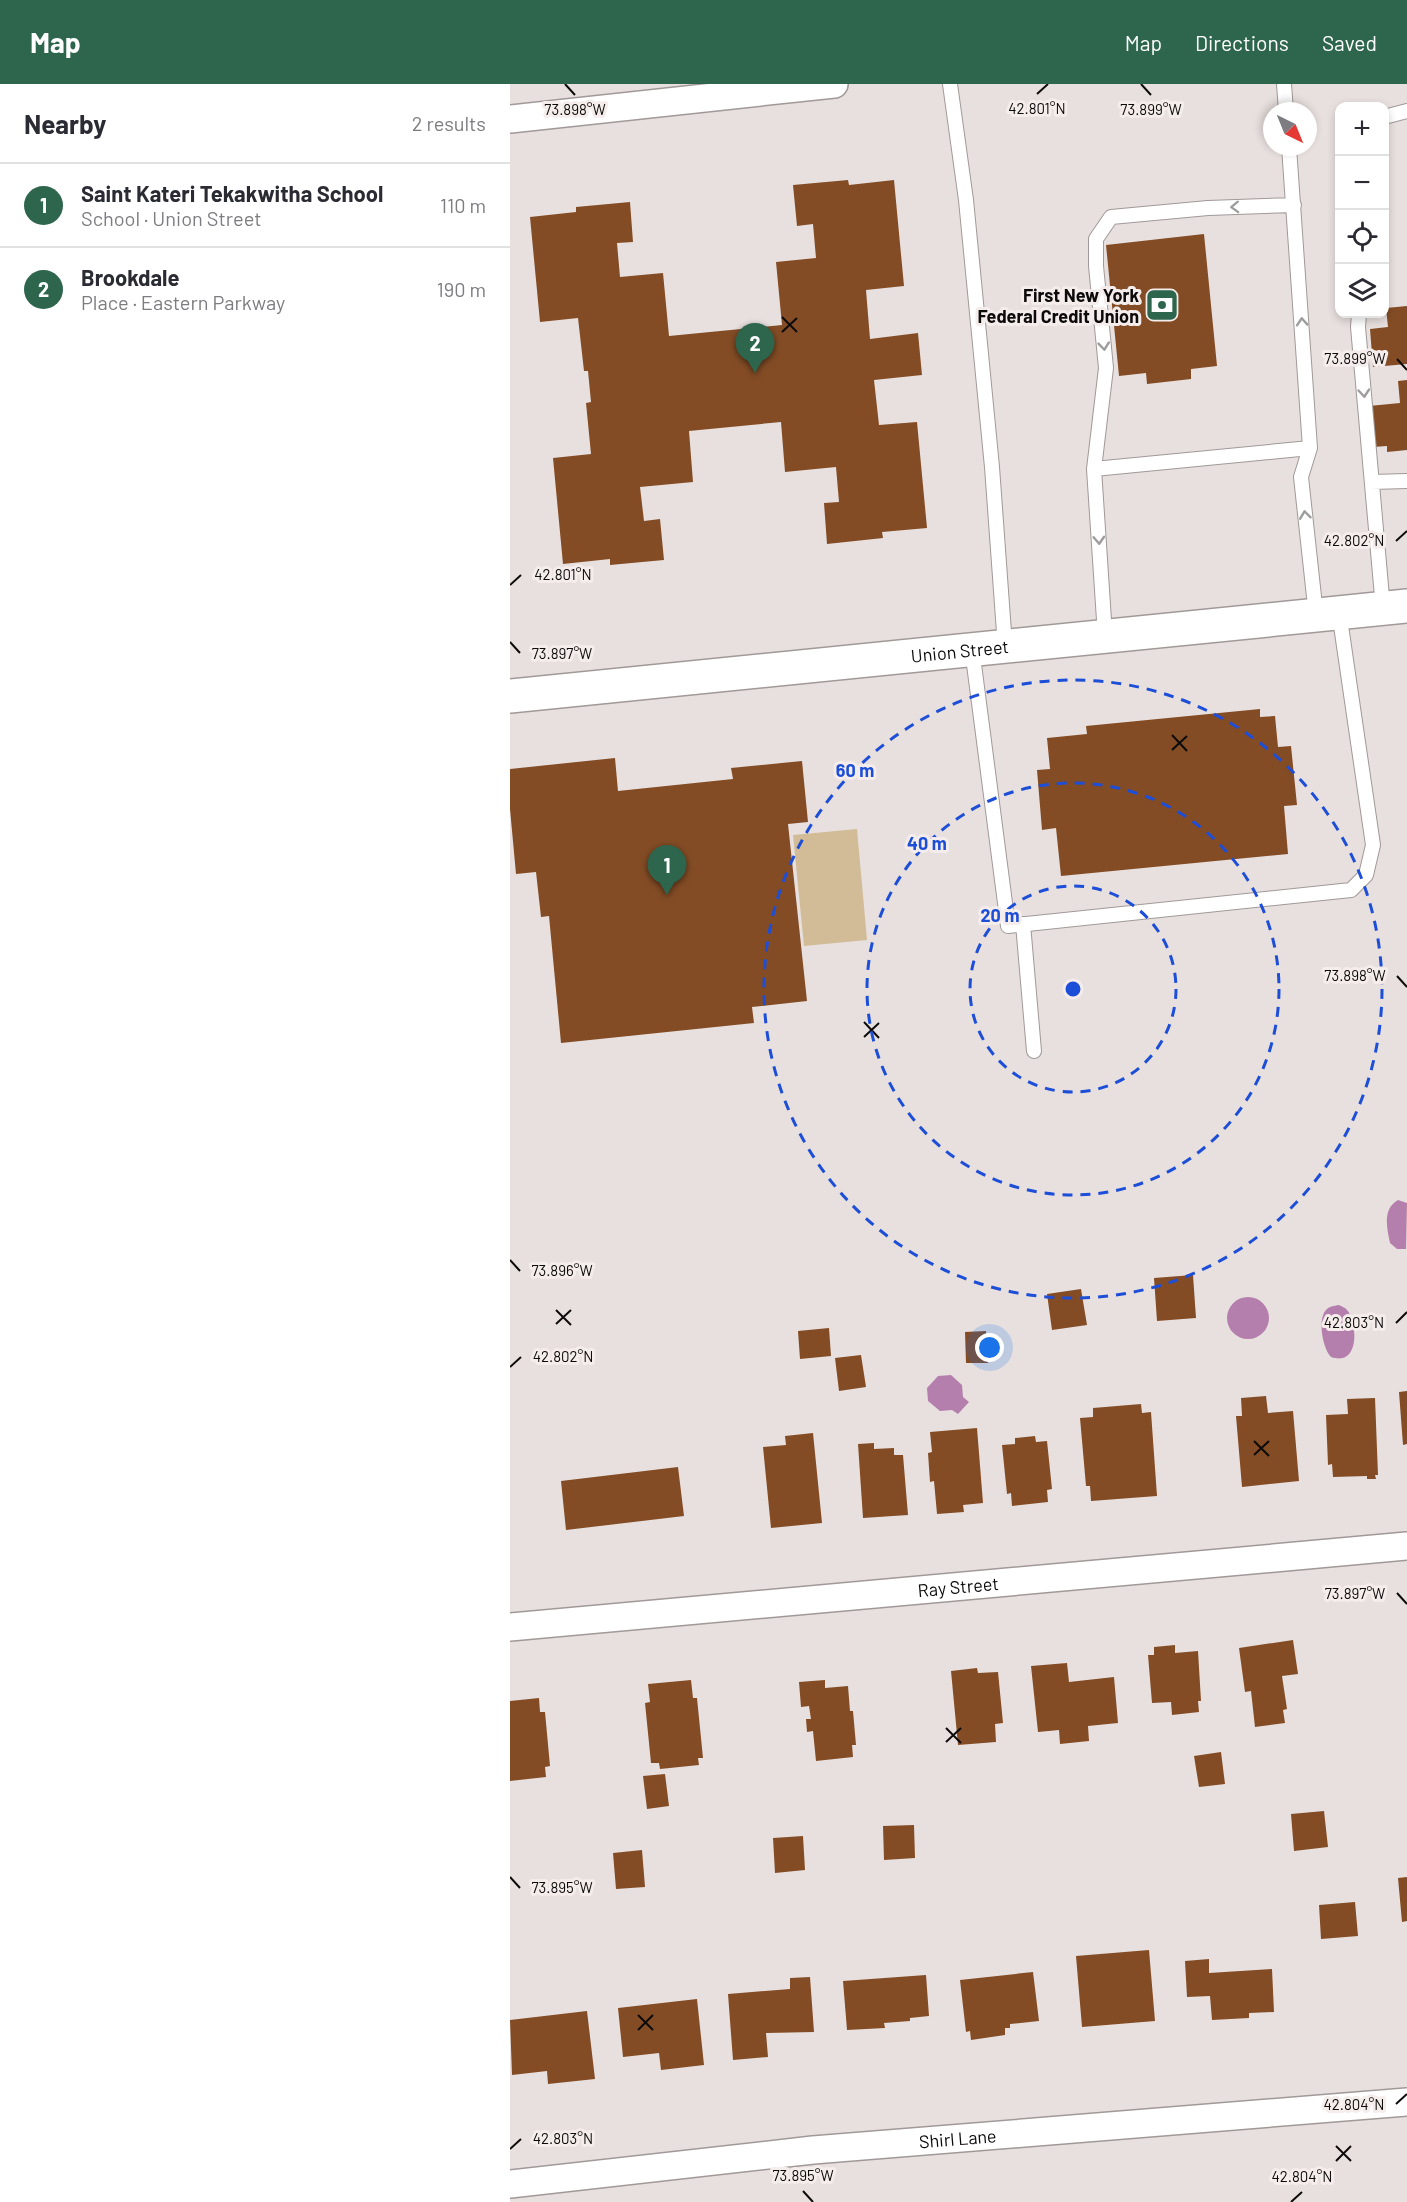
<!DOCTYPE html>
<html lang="en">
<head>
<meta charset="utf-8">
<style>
	:root { --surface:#fff; --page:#f7f7f7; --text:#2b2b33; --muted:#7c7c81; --line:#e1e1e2; --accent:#2e664d }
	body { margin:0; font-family:Barlow,sans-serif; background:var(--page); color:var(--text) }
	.controls { position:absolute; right:18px; top:18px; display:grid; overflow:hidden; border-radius:12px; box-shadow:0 3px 9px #0003 }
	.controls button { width:54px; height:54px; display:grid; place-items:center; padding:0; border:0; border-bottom:2px solid var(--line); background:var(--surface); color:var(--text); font:30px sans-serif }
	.compass { position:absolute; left:753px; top:18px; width:54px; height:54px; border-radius:50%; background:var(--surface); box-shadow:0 3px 9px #0003; rotate:137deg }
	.you { position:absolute; left:480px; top:1264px; width:21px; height:21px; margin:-15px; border:4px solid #fff; border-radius:50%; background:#1a73e8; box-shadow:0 0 0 9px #1a73e833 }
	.badge { display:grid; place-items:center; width:39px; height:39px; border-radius:50%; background:var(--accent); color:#fff; font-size:20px; font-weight:700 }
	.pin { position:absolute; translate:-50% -50px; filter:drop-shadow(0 2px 3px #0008) }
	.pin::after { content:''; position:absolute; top:32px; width:21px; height:18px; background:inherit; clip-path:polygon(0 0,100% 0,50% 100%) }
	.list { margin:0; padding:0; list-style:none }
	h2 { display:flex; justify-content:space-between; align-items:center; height:78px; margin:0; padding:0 24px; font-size:26px }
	h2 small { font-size:20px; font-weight:400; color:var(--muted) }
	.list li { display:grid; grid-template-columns:39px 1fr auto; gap:18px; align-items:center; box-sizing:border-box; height:84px; padding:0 24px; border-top:2px solid var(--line) }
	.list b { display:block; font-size:22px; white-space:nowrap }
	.list p { margin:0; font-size:20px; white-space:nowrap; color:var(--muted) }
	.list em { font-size:20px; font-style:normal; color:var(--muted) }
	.icon { flex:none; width:33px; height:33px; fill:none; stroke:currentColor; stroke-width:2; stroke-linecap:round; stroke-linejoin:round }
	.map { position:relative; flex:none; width:897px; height:2118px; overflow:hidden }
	header { display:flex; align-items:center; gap:36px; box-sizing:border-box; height:84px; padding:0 30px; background:var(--accent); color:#fff }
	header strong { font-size:28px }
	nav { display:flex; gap:33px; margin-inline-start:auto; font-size:21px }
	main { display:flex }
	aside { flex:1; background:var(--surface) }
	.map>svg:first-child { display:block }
	.green { fill:#d1bc97 }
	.water { fill:#b57fad }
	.building { fill:#834c25 }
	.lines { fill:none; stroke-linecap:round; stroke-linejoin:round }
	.lane-casing { stroke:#a09998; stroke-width:16 }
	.street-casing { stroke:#a09998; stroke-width:30 }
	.secondary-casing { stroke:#a09998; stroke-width:36 }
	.lane { stroke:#fff; stroke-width:14 }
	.street { stroke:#fff; stroke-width:27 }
	.secondary { stroke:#fff; stroke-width:33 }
	.oneway { stroke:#9e9d9d }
	.ticks { fill:none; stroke:#0d0b0a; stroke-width:2 }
	.ring { fill:none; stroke:#1d4ed8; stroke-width:3; stroke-dasharray:10 8 }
	.labels { text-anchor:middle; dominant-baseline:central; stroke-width:6; stroke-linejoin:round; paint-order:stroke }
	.poi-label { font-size:18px; font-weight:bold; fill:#0d0b0a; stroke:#f5edec; text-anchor:end }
	.street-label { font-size:18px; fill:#0d0b0a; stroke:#f5edec }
	.ticks-label { font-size:15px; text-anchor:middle; fill:#0d0b0a; stroke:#f5edec; stroke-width:6; stroke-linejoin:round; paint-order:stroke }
	.centre { fill:#1d4ed8; stroke:#f5edec; stroke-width:3 }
	.ring-label { font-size:18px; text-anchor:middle; font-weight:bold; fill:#1d4ed8; stroke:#f5edec; stroke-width:6; stroke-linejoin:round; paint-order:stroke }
</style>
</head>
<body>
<header>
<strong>Map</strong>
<nav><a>Map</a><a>Directions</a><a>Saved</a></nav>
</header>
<main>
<aside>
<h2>Nearby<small>2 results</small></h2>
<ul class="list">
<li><span class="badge">1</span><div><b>Saint Kateri Tekakwitha School</b><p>School · Union Street</p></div><em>110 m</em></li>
<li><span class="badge">2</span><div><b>Brookdale</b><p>Place · Eastern Parkway</p></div><em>190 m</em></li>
</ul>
</aside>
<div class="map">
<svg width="897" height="2118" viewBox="0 0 897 2118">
	<rect width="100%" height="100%" fill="#e8e0df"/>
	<path class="green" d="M347,745L357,856L294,862L283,751Z"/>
	<path class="water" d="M888,1116L897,1119L896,1165H887L880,1159C877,1144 872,1125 888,1116Z
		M717 1234a21 21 0 1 1 42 0a21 21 0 1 1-42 0Z
		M829,1221C831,1222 836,1224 837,1226C847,1237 851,1283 821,1273C813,1265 807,1236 816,1226C819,1222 824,1222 829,1221Z
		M441,1291L452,1301L453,1313L459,1318L448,1330L442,1326L430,1327L418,1317L417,1304L428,1292Z"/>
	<path class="building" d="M338,96L339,101L384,96L394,202L356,206L360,255L408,249L412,291L364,296L369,341L407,338L417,444L372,448L373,454L317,460L314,419L329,418L326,383L275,388L271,338L179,347L183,398L130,403L134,437L150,435L154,476L100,481V475L53,480L43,374L81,370L76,319L81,318L78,287H74L68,234L30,238L20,133L66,128V123L120,118L123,158L107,159L110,193L153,189L159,252L272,241L266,178L306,174L303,140L287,142L283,101Z
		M694,150L707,282L681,285V295L637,300L636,289L609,292L596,161Z
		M897,222V280L863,283L860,245L878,243L876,224Z
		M897,296V366L877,368V362L863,363L859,322L890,319L888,297Z
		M750,625V633L765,632L768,663L781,662L787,721L774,722L778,770L551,792L546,744L532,746L527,686L540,685L537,654L577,650L576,642Z
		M105,674L108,707L223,695L221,684L292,677L298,738L278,740L297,917L242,923L244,939L51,959L39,832L31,833L26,788L6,790L0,725V685Z
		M683,1191L686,1234L647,1237L644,1194Z
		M571,1205L577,1241L542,1246L537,1210Z
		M319,1244L321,1272L290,1275L288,1247Z
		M476,1247L478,1279H456L455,1248Z
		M351,1271L356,1303L329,1307L325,1274Z
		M897,1307V1360L893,1361L889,1308Z
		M756,1312L758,1329L783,1327L789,1397L732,1403L726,1332H732L731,1314Z
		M865,1314L868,1391H865L866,1395H857V1392L823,1393L822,1380L818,1381L816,1331L838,1330L837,1315Z
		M631,1320L632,1329L641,1328L647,1412L581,1417L580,1402H576L570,1334L583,1333V1324Z
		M467,1344L473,1419L453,1421L454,1428L427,1430L424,1397L420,1398L418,1369L422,1368L420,1348Z
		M303,1349L312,1439L261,1444L253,1363L276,1361L275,1352Z
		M525,1352L526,1358L537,1357L542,1405L537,1406L538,1418L502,1422L501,1409L497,1410L492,1361L505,1360V1354Z
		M364,1359V1365L384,1364V1371H393L398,1431L353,1434L348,1360Z
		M168,1383L174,1432L56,1446L51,1397Z
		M783,1556L788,1590L772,1592L777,1625L773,1626L775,1639L745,1643L741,1607L735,1608L729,1564Z
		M665,1561V1569L688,1567L691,1617H688L689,1628L662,1631L661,1618L642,1619L638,1571H644V1563Z
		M557,1579L559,1598L604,1593L608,1639L578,1642L579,1657L550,1660L549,1646L528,1648L521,1582Z
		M467,1584L468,1589L488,1588L493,1639L485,1640L486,1658L448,1661L441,1587Z
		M181,1596L183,1614H187L193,1674H188L189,1681L150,1685L149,1679H141L135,1619L140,1618L138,1600Z
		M315,1596V1604L338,1602L340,1627H343L346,1661H342L343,1673L306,1677L303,1647L297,1648L296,1635H301L299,1622L291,1623L289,1598Z
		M29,1614L30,1628H35L40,1682L35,1683L36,1693L0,1697V1617Z
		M711,1668L715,1700L689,1703L684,1672Z
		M155,1690L159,1722L137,1725L133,1692Z
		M814,1727L818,1763L784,1767L781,1730Z
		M404,1741L405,1774L374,1776L373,1742Z
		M293,1752L295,1786L265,1789L263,1754Z
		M132,1766L135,1803L106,1805L103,1769Z
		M897,1793V1837L892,1838L888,1794Z
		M845,1818L848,1852L811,1855L809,1821Z
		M639,1866L645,1937L572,1943L566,1872Z
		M699,1875V1889L762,1885L764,1928L739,1929V1934L702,1936L700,1912L677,1913L675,1877Z
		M523,1888L529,1937L500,1940V1944H495V1951L461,1956L460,1947L456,1948L450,1896Z
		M416,1891L419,1932L400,1934V1937L374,1939L375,1944L337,1946L333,1897Z
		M300,1893L304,1948L256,1949L258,1973L223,1976L218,1910L280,1905V1894Z
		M187,1915L194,1981L151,1986L149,1969L113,1973L108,1924Z
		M77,1927L85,1995L38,2000L37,1987L2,1991L0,1936Z"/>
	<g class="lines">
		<g class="lane-casing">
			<path id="lane" d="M440,0L456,116L482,383L495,562
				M774,0L776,27
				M874,33L897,27
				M779,63L800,364L791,393L806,531
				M849,230L848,243L873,524
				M584,385L800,364
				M862,398L897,397
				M595,551L584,385L596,284L586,182V155L601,133L698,124L784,121
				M462,565L498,842L841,806L856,791L863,761L829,528
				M513,840L524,967"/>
		</g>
		<g class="street-casing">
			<g id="street">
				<path d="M0,35L324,0"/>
				<path id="s1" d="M0,1543L897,1462"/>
				<path id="s2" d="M0,2100L303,2066L897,2018"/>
			</g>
		</g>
		<g class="secondary-casing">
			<g id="secondary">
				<path id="s3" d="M0,612L897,522"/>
			</g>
		</g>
		<use href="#lane" class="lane"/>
		<use href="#street" class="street"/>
		<use href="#secondary" class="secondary"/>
	</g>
	<defs><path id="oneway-chevron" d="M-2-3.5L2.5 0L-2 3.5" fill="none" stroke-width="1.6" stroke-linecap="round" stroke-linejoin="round" transform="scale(1.5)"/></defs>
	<g class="oneway">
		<use href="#oneway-chevron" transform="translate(725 123) rotate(178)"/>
		<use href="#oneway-chevron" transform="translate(792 238) rotate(-94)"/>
		<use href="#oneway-chevron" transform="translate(594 262) rotate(84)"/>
		<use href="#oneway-chevron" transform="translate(854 309) rotate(85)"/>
		<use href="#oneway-chevron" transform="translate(795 431) rotate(-97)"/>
		<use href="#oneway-chevron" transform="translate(589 456) rotate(87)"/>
	</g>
	<path class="ticks" d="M55,0L65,11M631,0L641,11M527,10L538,0M272,233L287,248M272,248L287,234M887,275L897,286M886,457L897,447M0,501L11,491M0,558L10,569M662,651L677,667M662,666L677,652M887,892L897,903M354,938L369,954M354,953L369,939M0,1176L10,1187M46,1226L61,1241M886,1239L897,1228M46,1240L61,1226M0,1283L11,1273M744,1357L759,1372M744,1371L759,1357M887,1509L897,1520M436,1644L451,1659M436,1658L451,1644M0,1793L10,1804M128,1931L143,1946M128,1946L143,1931M886,2020L897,2010M826,2062L841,2077M0,2065L11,2055M826,2077L841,2062M293,2107L303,2118M781,2118L792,2108"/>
	<g class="ring">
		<circle cx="563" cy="905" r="103"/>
		<circle cx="563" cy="905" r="206"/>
		<circle cx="563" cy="905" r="309"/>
	</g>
	<defs>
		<g id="bank-square" transform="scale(1.725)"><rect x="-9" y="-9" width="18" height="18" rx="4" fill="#2e664d" stroke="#f5edec"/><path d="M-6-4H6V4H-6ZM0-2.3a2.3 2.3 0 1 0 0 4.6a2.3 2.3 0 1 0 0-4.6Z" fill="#fff"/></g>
	</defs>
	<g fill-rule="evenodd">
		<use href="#bank-square" x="652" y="221"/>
	</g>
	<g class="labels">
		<g class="poi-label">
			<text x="629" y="211">First New York<tspan x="629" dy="21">Federal Credit Union</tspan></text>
		</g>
		<g class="street-label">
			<text stroke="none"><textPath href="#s3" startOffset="452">Union Street</textPath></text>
			<text stroke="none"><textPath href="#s1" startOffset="450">Ray Street</textPath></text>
			<text stroke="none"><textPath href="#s2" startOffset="450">Shirl Lane</textPath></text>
		</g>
	</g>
	<g class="ticks-label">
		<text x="527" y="30">42.801°N</text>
		<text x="65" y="31">73.898°W</text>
		<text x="641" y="31">73.899°W</text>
		<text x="845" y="280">73.899°W</text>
		<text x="844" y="462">42.802°N</text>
		<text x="53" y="496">42.801°N</text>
		<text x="52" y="575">73.897°W</text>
		<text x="845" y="897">73.898°W</text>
		<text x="52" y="1192">73.896°W</text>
		<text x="844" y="1244">42.803°N</text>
		<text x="53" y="1278">42.802°N</text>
		<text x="845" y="1515">73.897°W</text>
		<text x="52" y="1809">73.895°W</text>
		<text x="844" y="2026">42.804°N</text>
		<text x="53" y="2060">42.803°N</text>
		<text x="293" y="2097">73.895°W</text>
		<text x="792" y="2098">42.804°N</text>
	</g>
	<circle cx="563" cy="905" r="9" class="centre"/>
	<g class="ring-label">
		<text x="345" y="693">60 m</text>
		<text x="417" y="766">40 m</text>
		<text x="490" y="838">20 m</text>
	</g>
</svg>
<div class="controls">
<button>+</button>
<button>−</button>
<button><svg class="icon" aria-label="locate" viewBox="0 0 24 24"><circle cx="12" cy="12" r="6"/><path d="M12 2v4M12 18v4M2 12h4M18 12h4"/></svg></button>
<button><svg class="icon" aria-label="layers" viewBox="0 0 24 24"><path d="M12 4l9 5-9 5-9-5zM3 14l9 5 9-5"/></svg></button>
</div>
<svg class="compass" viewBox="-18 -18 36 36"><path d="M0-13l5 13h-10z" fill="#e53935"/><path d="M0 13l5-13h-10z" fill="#7c7c81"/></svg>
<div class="you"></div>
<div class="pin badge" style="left:157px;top:811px">1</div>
<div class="pin badge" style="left:245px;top:289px">2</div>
</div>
</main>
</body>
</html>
